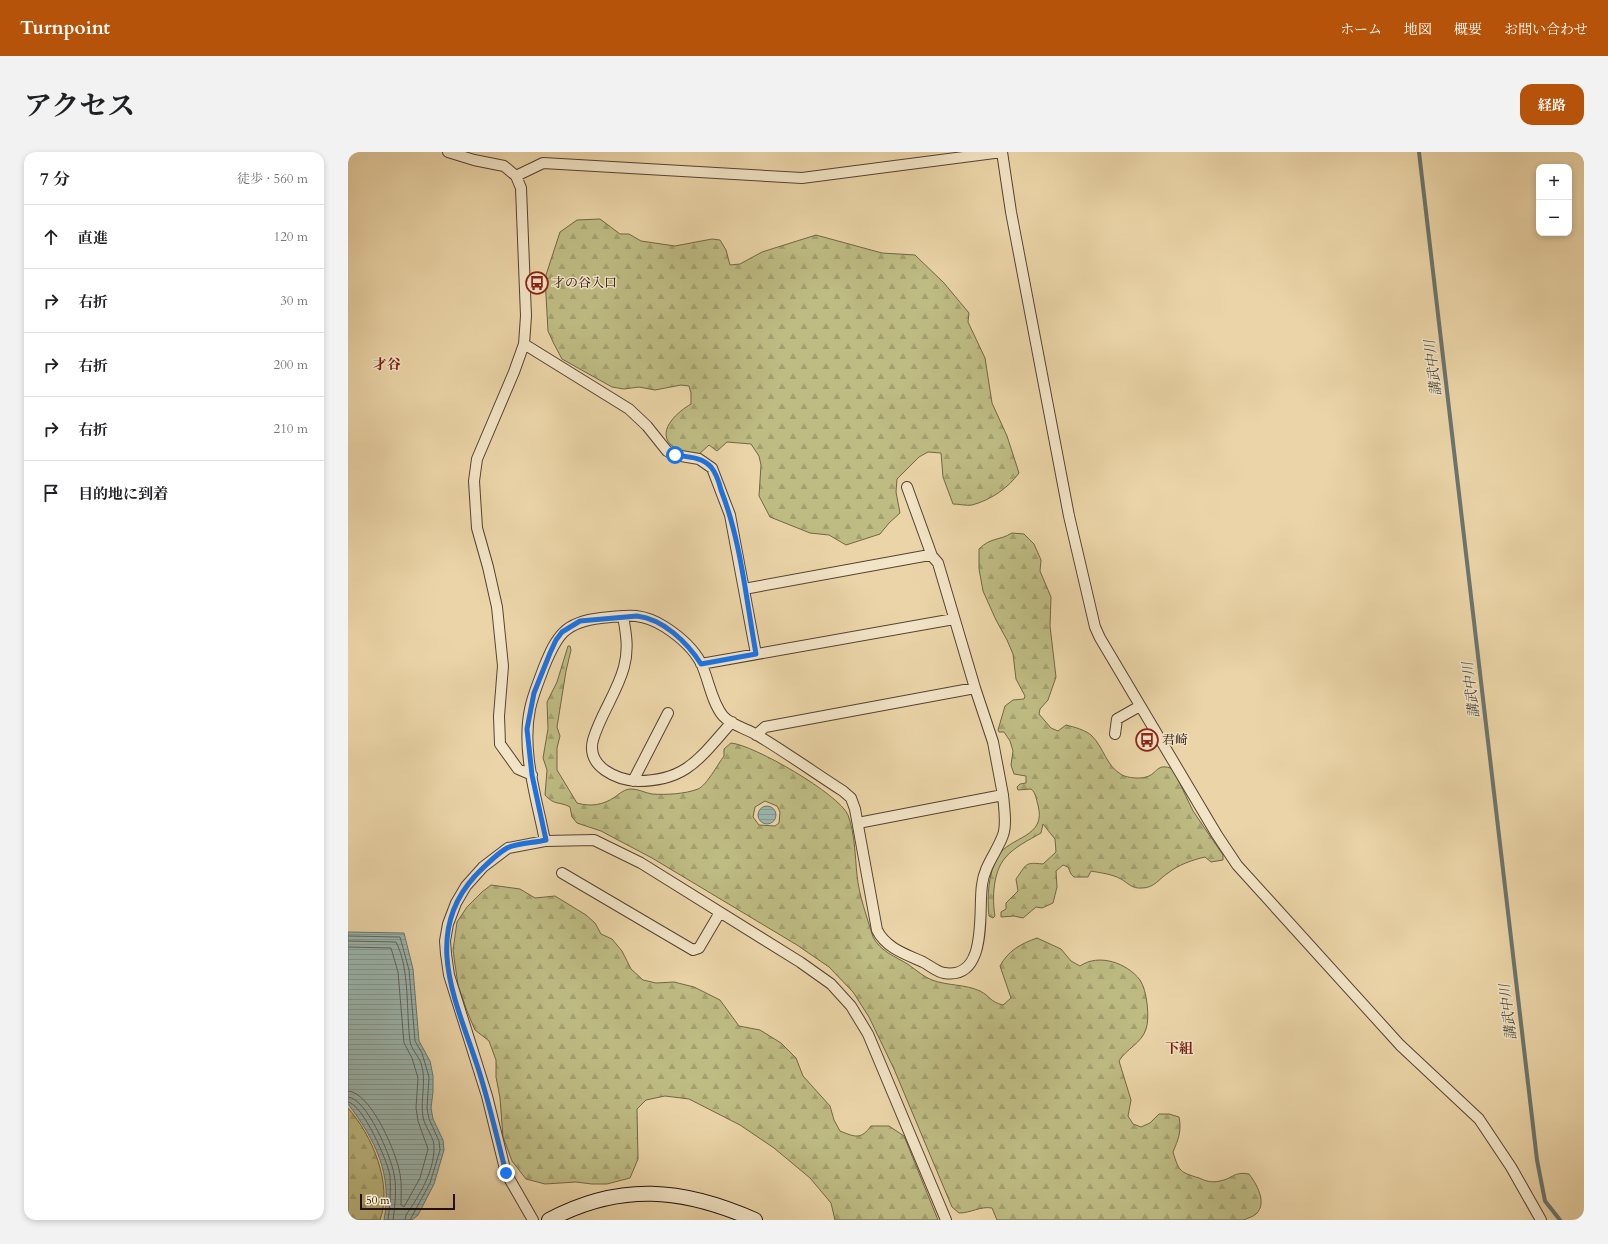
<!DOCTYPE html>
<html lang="ja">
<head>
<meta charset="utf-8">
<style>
	:root { --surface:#fff; --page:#f2f2f2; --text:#202124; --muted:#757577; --line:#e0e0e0; --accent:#b45309 }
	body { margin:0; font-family:Cardo,"Noto Serif JP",serif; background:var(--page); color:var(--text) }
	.controls { position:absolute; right:12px; top:12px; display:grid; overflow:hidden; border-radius:8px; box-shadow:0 2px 6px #0003 }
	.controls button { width:36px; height:36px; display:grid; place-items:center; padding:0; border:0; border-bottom:1px solid var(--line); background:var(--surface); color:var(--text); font:20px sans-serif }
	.scale { position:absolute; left:12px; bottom:10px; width:95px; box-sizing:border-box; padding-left:4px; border:2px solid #24110a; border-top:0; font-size:11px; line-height:14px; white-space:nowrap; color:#24110a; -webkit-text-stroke:3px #f2e4c6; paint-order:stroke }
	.stop { position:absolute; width:12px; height:12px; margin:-9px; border:3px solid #1a73e8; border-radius:50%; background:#fff }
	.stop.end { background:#1a73e8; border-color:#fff; box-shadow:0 1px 4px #0008 }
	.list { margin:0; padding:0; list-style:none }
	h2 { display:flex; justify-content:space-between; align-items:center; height:52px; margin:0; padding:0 16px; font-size:17px }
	h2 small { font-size:13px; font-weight:400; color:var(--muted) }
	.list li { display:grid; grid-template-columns:26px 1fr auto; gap:12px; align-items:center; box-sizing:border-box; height:64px; padding:0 16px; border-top:1px solid var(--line) }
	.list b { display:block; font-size:15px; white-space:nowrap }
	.list em { font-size:13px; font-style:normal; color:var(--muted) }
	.icon { flex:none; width:22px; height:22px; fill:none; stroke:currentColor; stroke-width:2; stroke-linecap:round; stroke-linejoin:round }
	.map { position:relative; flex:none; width:1236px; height:1068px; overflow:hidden; border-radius:12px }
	header { display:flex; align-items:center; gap:24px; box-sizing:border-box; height:56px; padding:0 20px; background:var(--accent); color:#fff }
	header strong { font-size:19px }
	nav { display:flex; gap:22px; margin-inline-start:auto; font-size:14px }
	.intro { display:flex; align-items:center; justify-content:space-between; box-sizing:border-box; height:96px; padding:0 24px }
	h1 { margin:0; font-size:28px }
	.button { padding:10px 18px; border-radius:12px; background:var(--accent); color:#fff; font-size:14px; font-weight:700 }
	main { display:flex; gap:24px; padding:0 24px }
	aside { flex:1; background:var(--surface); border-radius:12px; box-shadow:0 2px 6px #0003 }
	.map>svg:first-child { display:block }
	.forest { fill:url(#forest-firs); stroke:#716646; fill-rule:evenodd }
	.water { fill:url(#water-rules); stroke:#6b756e }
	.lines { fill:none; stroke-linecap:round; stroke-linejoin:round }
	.shore { stroke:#60645d; stroke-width:1 }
	.stream { stroke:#6b756e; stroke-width:4 }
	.minor-casing { stroke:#564232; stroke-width:12 }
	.secondary-casing { stroke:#24110a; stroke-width:16 }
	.minor { stroke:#f2e4c6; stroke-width:10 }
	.secondary { stroke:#f2e4c6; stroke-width:14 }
	.route { stroke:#1a73e8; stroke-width:5 }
	.labels { text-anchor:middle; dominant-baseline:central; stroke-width:3; stroke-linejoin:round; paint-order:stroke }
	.poi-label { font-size:13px; fill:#24110a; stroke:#f2e4c6; text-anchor:start }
	.neighbourhood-label { font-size:14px; font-weight:bold; fill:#7a1f14; stroke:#f2e4c6 }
	.water-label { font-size:14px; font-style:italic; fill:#4e4b44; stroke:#f2e4c6 }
</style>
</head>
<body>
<header>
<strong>Turnpoint</strong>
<nav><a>ホーム</a><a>地図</a><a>概要</a><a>お問い合わせ</a></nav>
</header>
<div class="intro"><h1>アクセス</h1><a class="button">経路</a></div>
<main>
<aside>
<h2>7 分<small>徒歩 · 560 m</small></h2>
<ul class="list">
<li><svg class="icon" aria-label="ahead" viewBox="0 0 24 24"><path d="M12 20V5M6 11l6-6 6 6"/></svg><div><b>直進</b></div><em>120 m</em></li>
<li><svg class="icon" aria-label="right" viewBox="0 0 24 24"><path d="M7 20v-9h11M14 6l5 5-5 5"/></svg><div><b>右折</b></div><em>30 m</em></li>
<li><svg class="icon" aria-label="right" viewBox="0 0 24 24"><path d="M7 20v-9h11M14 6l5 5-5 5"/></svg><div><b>右折</b></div><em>200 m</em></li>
<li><svg class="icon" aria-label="right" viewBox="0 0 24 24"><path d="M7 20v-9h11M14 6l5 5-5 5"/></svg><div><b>右折</b></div><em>210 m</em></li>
<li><svg class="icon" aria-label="arrive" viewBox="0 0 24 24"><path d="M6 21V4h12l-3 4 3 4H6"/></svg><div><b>目的地に到着</b></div></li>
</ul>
</aside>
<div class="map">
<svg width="1236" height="1068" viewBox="0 0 1236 1068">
	<defs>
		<pattern id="forest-firs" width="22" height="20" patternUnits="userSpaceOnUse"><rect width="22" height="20" fill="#bebb83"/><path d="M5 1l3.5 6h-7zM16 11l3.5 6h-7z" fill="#a3a070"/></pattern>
		<pattern id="water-rules" width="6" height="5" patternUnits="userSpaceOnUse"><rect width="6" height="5" fill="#9bb7b0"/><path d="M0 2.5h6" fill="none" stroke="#859c96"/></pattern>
	</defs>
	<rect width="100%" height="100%" fill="#ebd5a8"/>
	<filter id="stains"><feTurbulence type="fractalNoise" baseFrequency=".005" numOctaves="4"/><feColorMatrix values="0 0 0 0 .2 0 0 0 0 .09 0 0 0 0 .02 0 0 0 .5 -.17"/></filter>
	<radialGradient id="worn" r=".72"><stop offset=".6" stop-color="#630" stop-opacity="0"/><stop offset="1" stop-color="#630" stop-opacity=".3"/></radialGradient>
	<path class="forest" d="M252,67L272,82H281L293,89L327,94L364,87L372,88L378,98L382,113L392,112L414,100L468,83L534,101L567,103L596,131L621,161L620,170L637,206L644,251L659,284L671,321C660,336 643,348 624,353C619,354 611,352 605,352L595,325L593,301L580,300L571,305L549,327L548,340L552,361L541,371L532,382L498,393L481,383L462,381L422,365L411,344L413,313L411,304L403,292L379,290L369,299L361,293L350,303L336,304C332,300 325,296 322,292C309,277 331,259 343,252V241L341,234L333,233L307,238L291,235L276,237L264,235L214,207L206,192L200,179L197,126L212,80L229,68Z
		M664,381L676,382L686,392L693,408L692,419L703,445L702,474L708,525L700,548L692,557L691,562L703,576L710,579L718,573C726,575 738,578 744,584C756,596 758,614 774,623C780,626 792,627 798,625C810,622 808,610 825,617L845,659L875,703V708L863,710L857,705C844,708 830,713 820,721C811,727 806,736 794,736C784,737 780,731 773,727C764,722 753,721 743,719L740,725H726L723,722L720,715L715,713L708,719L709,735L705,751L694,756L688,755L675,766L666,764L653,765V760L658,757V751L670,739L668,727C679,712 676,710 695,712L708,700L707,687L695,672L693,681C681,688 666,695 657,706C645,720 644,747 647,764L645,766L641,764C639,744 640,722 650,704C662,684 699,686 690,653C688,647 688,641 683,637L670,638L669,635L672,632L678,631V624L666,622L663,613L665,599L662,589L656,580H651L650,578L657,554L665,548L676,547L677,544L668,527L665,502L659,488L648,468L635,439L631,417V397C643,385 651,389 664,381Z
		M220,494H222L223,498L218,519L209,575L212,584L209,596V618L229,651C243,655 255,653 267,645C272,641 277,637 283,637C291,637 297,641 304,642C318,643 337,642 350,637C358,634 370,612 376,604V597L383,591C406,593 491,642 500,663C507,682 507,704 509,723C511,744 519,765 525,785C533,800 547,804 561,813C568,818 576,825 584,828C600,834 617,832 632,839C642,844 642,850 655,853L663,846L652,814C660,799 672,792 689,786L713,797L723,809L732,814C751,801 779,811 792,828C799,838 802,866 798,877C794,891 778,897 771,909L783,948L780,964L785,972L793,975L802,971L811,962H821L831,965C834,979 830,988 825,1000C831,1020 832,1020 851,1026C858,1029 863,1031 872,1029C884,1027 886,1019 901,1022C908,1031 920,1051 908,1062C905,1065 899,1066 896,1068H649L644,1056C632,1054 623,1061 611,1061L604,1055L546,917L521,865L505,840L481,815L449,793L304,706L253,679L229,671L224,665L222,655C211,649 207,654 197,643L199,618L195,606L200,577L199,550L209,530ZM417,649L429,654L432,660L431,671L427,674L411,673L405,665L407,655Z
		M143,733L172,737L187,746L207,744L238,763L247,771L253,782L264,787L274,799L283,817L295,828L308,831L326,830L346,835L372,848L391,874L412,878L433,891L448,906L455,924L482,954L486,968L492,979C507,985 513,988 523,974H541L556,984L590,1068H487L483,1051L462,1026L426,996L392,973L341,947L317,944L298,948L289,957L290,1007L282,1026L259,1032H244L228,1030L197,1032L178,1027L164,1009L155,985L152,946L148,925V908L141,889L127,878L119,859L110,833L105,798L109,770L119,755L134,740Z
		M0,956C24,983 45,1032 32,1068H0Z"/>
	<path class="water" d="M410 663a9 9 0 1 1 18 0a9 9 0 1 1-18 0Z
		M0,780L56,781L65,817L71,889L82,909L85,924V940L83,956L85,967L95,988L96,998L86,1032L70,1063L64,1068H36C45,1023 27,987 0,952Z"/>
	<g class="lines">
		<path class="shore" d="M0,784L52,785L61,818L67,889L74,901L81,925L79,956L81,967L91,989L92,998L82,1031L62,1068
			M0,789L48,790C62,817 58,859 62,889C63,897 70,903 73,911C79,929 72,947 75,965C77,976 87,986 86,996C86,1020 71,1044 58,1063L57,1068
			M0,795L43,796L50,820L56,891L64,906L70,926L68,956L70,969L80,997L72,1026L56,1055L53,1053C53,1043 54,1032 52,1022C49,1002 23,940 0,939
			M0,945C19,946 43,1005 46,1022C49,1036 47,1054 45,1068
			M0,950C15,952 40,1010 42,1024C43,1039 42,1054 40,1068"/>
		<path class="stream" d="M1071,0L1189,1008L1197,1049L1212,1068"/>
		<g class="minor-casing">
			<path id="minor" d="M100,0L126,8L156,14L168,24L173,36L178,164L176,192L166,220L129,307L126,329L129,376L140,415L149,455L155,514L151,564L152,592L170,617L184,623
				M654,0L663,60L721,364L747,475L752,486L869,683L889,713L1052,893L1131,967L1163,1015L1193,1068
				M168,24L195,11L454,26L654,0
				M176,192L281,257L299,274L319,299L327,303L351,307L364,316L382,363L408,502
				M559,335L584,404
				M396,437L576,404H584L590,411L627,536
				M275,464C278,481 281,497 276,515C269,541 252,563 245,588C238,615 269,628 290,629C340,629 353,604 384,570
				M353,512L606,467
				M767,582L769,567L792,554
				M408,583L417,575L627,536L645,590L655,643L510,671
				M285,629L320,561
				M197,689C189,647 173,600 182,557C185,542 191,529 196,515C209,483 217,470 253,466C279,463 294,460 317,475C331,484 345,496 353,511C361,528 363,549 375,564C383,573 399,577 409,583C439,601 467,621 495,639L503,646L507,657L529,778C538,796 557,802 575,810C581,813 589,820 596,821C641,828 630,758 634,733C636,714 649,700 655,683C659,672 656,655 655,643
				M214,721L345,798L351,796L371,762
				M185,1068L158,1021L139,944L101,823L98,802L97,789L100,772L108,751L118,734L135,715L160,696L197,689L246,688L293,711L452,810L483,832L503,854L520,882L598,1068"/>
		</g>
		<g class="secondary-casing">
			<path id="secondary" d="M201,1068C272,1030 335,1036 407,1068"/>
		</g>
		<use href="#minor" class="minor"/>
		<use href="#secondary" class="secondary"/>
	</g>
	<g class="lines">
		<path class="route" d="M158,1021C149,986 141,950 130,916C109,851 73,783 127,724C136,715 147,703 159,696C169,691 186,691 198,688L184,623L179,577L186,541L202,501L208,488L214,480L232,469L289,464C315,467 339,490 353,512L408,502C398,447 393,389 373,338C371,330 368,321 363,315C354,305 340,305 327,303"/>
	</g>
	<defs>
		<g id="bus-ring" transform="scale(1.15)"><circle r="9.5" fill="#f2e4c6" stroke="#8f2418" stroke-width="1.5"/><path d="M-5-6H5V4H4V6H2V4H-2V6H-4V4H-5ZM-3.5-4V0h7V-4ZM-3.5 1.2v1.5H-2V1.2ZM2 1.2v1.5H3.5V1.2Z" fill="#8f2418"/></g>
	</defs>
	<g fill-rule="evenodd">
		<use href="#bus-ring" x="189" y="131"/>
		<use href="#bus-ring" x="799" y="588"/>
	</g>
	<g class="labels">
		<g class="poi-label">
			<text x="204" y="131">才の谷入口</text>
			<text x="814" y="588">君崎</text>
		</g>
		<g class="neighbourhood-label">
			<text x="39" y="212">才谷</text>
			<text x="831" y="896">下組</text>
		</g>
		<g class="water-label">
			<text transform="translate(1085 216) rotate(-97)">講武中川</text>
			<text transform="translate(1123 538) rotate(-97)">講武中川</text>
			<text transform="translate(1160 860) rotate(-97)">講武中川</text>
		</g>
	</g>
	<rect width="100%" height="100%" filter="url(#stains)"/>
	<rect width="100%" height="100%" fill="url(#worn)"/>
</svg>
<div class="controls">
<button>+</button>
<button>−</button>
</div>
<div class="scale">50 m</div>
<div class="stop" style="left:327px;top:303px"></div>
<div class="stop end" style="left:158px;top:1021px"></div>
</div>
</main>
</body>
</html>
